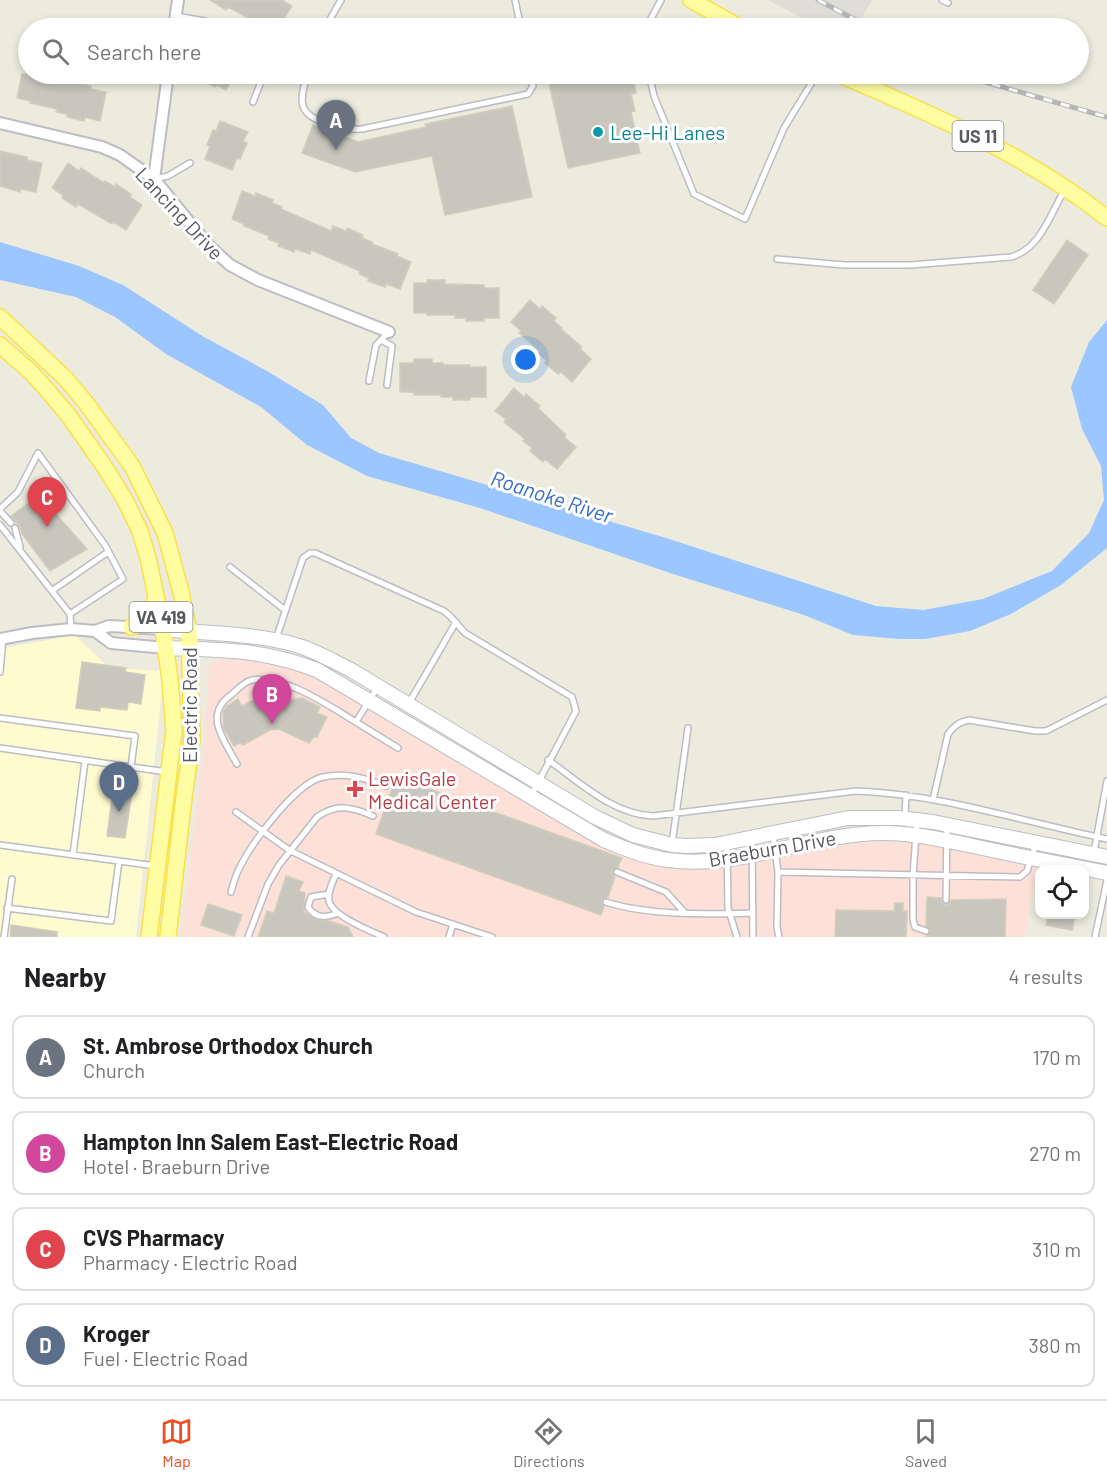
<!DOCTYPE html>
<html lang="en">
<head>
<meta charset="utf-8">
<style>
	:root { --surface:#fff; --page:#f6f6f6; --text:#202124; --muted:#757577; --line:#e0e0e0; --accent:#f54b1c }
	body { margin:0; font-family:Barlow,sans-serif; background:var(--page); color:var(--text) }
	.controls { position:absolute; right:18px; bottom:18px; display:grid; overflow:hidden; border-radius:12px; box-shadow:0 3px 9px #0003 }
	.controls button { width:54px; height:54px; display:grid; place-items:center; padding:0; border:0; border-bottom:2px solid var(--line); background:var(--surface); color:var(--text); font:30px sans-serif }
	.you { position:absolute; left:526px; top:360px; width:21px; height:21px; margin:-15px; border:4px solid #fff; border-radius:50%; background:#1a73e8; box-shadow:0 0 0 9px #1a73e833 }
	.badge { display:grid; place-items:center; width:39px; height:39px; border-radius:50%; background:var(--accent); color:#fff; font-size:20px; font-weight:700 }
	.pin { position:absolute; translate:-50% -50px; filter:drop-shadow(0 2px 3px #0008) }
	.pin::after { content:''; position:absolute; top:32px; width:21px; height:18px; background:inherit; clip-path:polygon(0 0,100% 0,50% 100%) }
	.list { margin:0; padding:0; list-style:none }
	h2 { display:flex; justify-content:space-between; align-items:center; height:78px; margin:0; padding:0 24px; font-size:26px }
	h2 small { font-size:20px; font-weight:400; color:var(--muted) }
	.list li { display:grid; grid-template-columns:39px 1fr auto; gap:18px; align-items:center; box-sizing:border-box; height:84px; margin:0 12px 12px; padding:0 12px; border:2px solid var(--line); border-radius:12px }
	.list b { display:block; font-size:22px; white-space:nowrap }
	.list p { margin:0; font-size:20px; white-space:nowrap; color:var(--muted) }
	.list em { font-size:20px; font-style:normal; color:var(--muted) }
	.icon { flex:none; width:33px; height:33px; fill:none; stroke:currentColor; stroke-width:2; stroke-linecap:round; stroke-linejoin:round }
	.map { position:relative; flex:none; width:1107px; height:937px; overflow:hidden }
	.search { position:absolute; background:var(--surface); box-shadow:0 3px 9px #0003; left:18px; right:18px; top:18px; height:66px; display:flex; align-items:center; gap:15px; box-sizing:border-box; padding:0 21px; border-radius:33px; color:var(--muted); font-size:22px }
	.sheet { height:462px; background:var(--surface) }
	nav { display:flex; justify-content:space-around; align-items:center; box-sizing:border-box; height:84px; border-top:2px solid var(--line); background:var(--surface); font-size:16px; color:var(--muted) }
	nav a { display:grid; justify-items:center; gap:3px }
	nav .on { color:var(--accent) }
	.map>svg:first-child { display:block }
	.commercial { fill:#fffbd1 }
	.industrial { fill:#dfded6 }
	.medical { fill:#fde0d7 }
	.water { fill:#9cc6ff }
	.building { fill:#c9c7bd; stroke:#d1cebc; stroke-width:1.5 }
	.lines { fill:none; stroke-linecap:round; stroke-linejoin:round }
	.lane-casing { stroke:#bcbdc4; stroke-width:8 }
	.street-casing { stroke:#bcbdc4; stroke-width:14 }
	.secondary-casing { stroke:#bcbec6; stroke-width:16 }
	.primary-casing { stroke:#fbe149; stroke-width:18 }
	.lane { stroke:#fff; stroke-width:5 }
	.street { stroke:#fff; stroke-width:10 }
	.secondary { stroke:#fff; stroke-width:14 }
	.primary { stroke:#fffda1; stroke-width:15 }
	.rail-casing { stroke:#b5b6b6; stroke-width:5 }
	.rail { stroke:#fff; stroke-width:3; stroke-dasharray:9; stroke-linecap:butt }
	.culture-dot { fill:#0f9aa8; stroke:#fff; stroke-width:2 }
	.health-dot { fill:#e0444e; stroke:#fff; stroke-width:2 }
	.labels { text-anchor:middle; dominant-baseline:central; stroke-width:6; stroke-linejoin:round; paint-order:stroke }
	.shield { fill:#fff; stroke:#8a8c90; stroke-width:1.5 }
	.shield-label { font-size:18px; font-weight:bold; fill:#585a61 }
	.culture-label { font-size:20px; fill:#0d838f; stroke:#fff; text-anchor:start }
	.street-label { font-size:20px; fill:#585a61; stroke:#fff }
	.health-label { font-size:20px; fill:#be3a42; stroke:#fff; text-anchor:start }
	.water-label { font-size:21px; font-style:italic; fill:#376aca; stroke:#fff }
</style>
</head>
<body>
<div class="map">
<svg width="1107" height="937" viewBox="0 0 1107 937">
	<rect width="100%" height="100%" fill="#ecebde"/>
	<path class="commercial" d="M75,635L109,668L164,671L136,937H0V649Z"/>
	<path class="industrial" d="M768,0H872L856,28H821Z"/>
	<path class="medical" d="M227,656L265,661L319,678L623,853L709,866L853,837H915L1039,863L1024,937H181L205,740L209,665Z"/>
	<path class="water" d="M0,242L79,266L123,285L204,337L267,371L323,405L351,438L379,453L666,538L876,606L923,610L983,599L1052,571L1089,533L1104,500L1101,466L1082,429L1071,387L1089,342L1107,320V548L1061,585L1011,614L970,631L925,639H899L853,635L804,615L670,573L480,508L367,476L307,445L261,407L166,354L115,317L76,297L0,280Z"/>
	<path class="building" d="M210,0H282L292,6L278,28H272L263,23L261,25L228,7L226,10Z
		M22,74H54V76L65,78L64,80L91,86V89L106,92L100,121L85,117L84,121L67,117V114L56,112L57,109L30,103L31,101L17,98Z
		M190,74H235L226,90L217,85L215,87Z
		M547,74H632L636,93L631,94L635,111L631,112L640,153L568,168Z
		M512,106L532,197L445,215L432,156L355,172L302,153L313,125L358,142L426,127L425,124Z
		M220,121L248,132L243,141L247,143L240,159L237,158L232,170L205,159L210,146L207,145L213,130L216,131Z
		M0,151L27,157V160L42,163L36,192L21,189L20,192L0,186Z
		M68,163L79,171L81,168L104,183L105,181L115,187L116,184L131,194L130,197L142,205L126,230L113,222L112,224L78,204L76,207L62,198L63,195L52,188Z
		M242,191L255,196L256,193L273,200L272,203L282,207L281,209L331,231L333,226L346,231L347,228L363,235L362,238L372,242V244L398,254L397,256L411,262L400,289L386,284L385,287L368,281L369,278L359,274L360,271L311,250L310,254L295,249L294,252L278,246L279,243L268,239L269,236L244,226V224L232,219Z
		M1067,240L1088,255L1054,304L1033,290Z
		M427,280H445V284L484,285V288H499V318H484V321H466V318H455V315H427V313H414V283H427Z
		M530,300L540,309L542,306L556,318L554,321L562,328L561,329L582,347L580,349L591,359L572,382L561,372L558,374L545,363L547,361L538,353L540,351L519,333L521,331L511,322Z
		M414,359H432V363H443V365H470V367H486V397H470V400H453V397H441V395H414V392H400V363H414Z
		M514,388L524,397L526,394L540,406L538,408L566,435L564,437L576,447L557,469L545,459L543,462L530,451L532,448L523,441L525,439L504,422L506,419L495,411Z
		M39,495L87,549L50,571L22,534L19,525L11,516Z
		M82,662L126,668L125,672L145,675L141,704L128,702L127,710L100,707V711L76,708Z
		M302,698L320,707L317,713L327,717L317,737H314L309,743L279,729L270,730L243,745L240,743L234,746L224,729L223,712L227,706L238,699L242,706L251,701L256,702L258,704L288,703L290,700Z
		M396,777L622,858L618,867L612,871L615,877L608,897L602,900L604,907L601,915L376,834Z
		M113,791L132,793L125,838L107,836Z
		M286,876L303,882L299,891L305,893L304,912L317,920L329,921L348,927L353,937H258L267,911L274,913Z
		M927,897L941,898L942,903L945,905L949,904L951,900L1006,899L1005,937H925L931,931L926,926Z
		M895,903H903V911H907L906,937H835L836,910L894,911Z
		M208,904L242,915L234,936L201,925Z
		M1048,915H1075L1072,930L1046,925Z
		M11,925L57,932V937H10Z"/>
	<g class="lines">
		<g class="lane-casing">
			<path id="lane" d="M515,0L521,28
				M942,0L948,3
				M176,16L205,21L219,28
				M325,28L341,0
				M646,28L661,0
				M308,74C305,83 300,96 303,106C308,123 347,130 362,129L528,94L533,86L530,74
				M649,74L654,96L694,194L745,219L784,128L817,74
				M253,102L264,74
				M154,179L168,176L190,163
				M777,259L844,265H910L1011,257C1040,249 1050,215 1064,191
				M381,340L392,346L387,385
				M369,381L376,345L388,333
				M0,509L18,492L38,453L105,545L123,579L70,614L71,629
				M0,511L11,523
				M0,525L70,614
				M15,528L20,547
				M230,567L285,610
				M53,590L108,552
				M276,639L303,558L310,553H315L444,611L450,616L465,633L572,697L576,711L531,796
				M0,672L3,638
				M377,688L356,722L398,748
				M409,703L456,622
				M0,718L135,736L131,767L0,748
				M548,760C581,783 612,814 653,816L856,791C940,794 1024,822 1107,839
				M237,764C224,740 203,715 231,695C236,691 243,683 249,681C279,671 331,707 356,722
				M131,767L168,772
				M933,800L948,734C954,726 959,722 969,720L1035,731H1046L1107,700
				M236,812L289,850L342,876L416,912L492,937
				M905,817L906,795
				M917,820L913,876V920L915,927L926,931
				M773,835L778,872L777,927L779,937
				M752,840L753,937
				M672,844L688,728
				M727,844L728,908L737,937
				M0,845L156,866
				M1094,852L1107,781
				M73,855L85,761
				M617,872L666,892L685,913
				M778,872L1020,877L1027,871L1036,844
				M336,874C333,882 327,892 329,901C332,916 371,931 384,937
				M231,892C233,885 235,877 238,871C250,845 295,783 323,777C345,772 365,778 386,786
				M329,894L311,897L308,907C316,919 326,918 338,913
				M946,900L947,826
				M606,902C649,916 708,914 753,913
				M7,908L111,921L119,861
				M4,937L12,879
				M248,937L268,884L279,865L317,817C337,803 352,807 373,816
				M449,937L453,924
				M1095,937L1107,880"/>
		</g>
		<g class="street-casing">
			<path id="street" d="M174,28L178,0
				M0,123L102,147L120,155L154,179L208,245L230,265L258,280L389,332
				M154,179L168,74
				M95,631L111,643L166,648
				M0,639L32,633L71,629L95,631L109,626L163,629"/>
		</g>
		<g class="secondary-casing">
			<path id="secondary" d="M163,629C207,634 254,633 296,645C316,651 333,661 351,670L595,817L633,835L672,845L687,846L715,845L848,818H899L933,822L1107,857
				M166,648C223,650 262,649 317,670L604,840C625,849 645,857 668,860C741,870 811,833 884,833C914,833 944,840 973,846C1018,856 1062,864 1107,873"/>
		</g>
		<g class="primary-casing">
			<path id="primary" d="M691,0L741,28
				M838,74C932,114 1025,154 1107,218
				M0,317L66,379L86,403L132,466L165,533L181,592L189,632L192,740L183,805L168,937
				M0,345L31,372L48,391L69,416L106,469L125,500L140,531L148,558L163,629L170,680L174,730L149,937
				M131,627C147,620 153,613 156,596"/>
		</g>
		<use href="#lane" class="lane"/>
		<use href="#street" class="street"/>
		<use href="#secondary" class="secondary"/>
		<use href="#primary" class="primary"/>
		<g class="rail-casing">
			<path id="rail" d="M818,0L871,28
				M957,74L1107,117"/>
		</g>
		<use href="#rail" class="rail"/>
	</g>
	<circle class="culture-dot" cx="598" cy="132" r="6"/>
	<path class="health-dot" d="M352 780h6v6h6v6h-6v6h-6v-6h-6v-6h6z"/>
	<g class="labels">
		<g class="shield">
			<rect x="952.5" y="121" width="51" height="30" rx="4.5"/>
			<rect x="129.5" y="602" width="63" height="30" rx="4.5"/>
		</g>
		<g class="shield-label">
			<text x="978" y="136">US 11</text>
			<text x="161" y="617">VA 419</text>
		</g>
		<g class="culture-label">
			<text x="610" y="132">Lee-Hi Lanes</text>
		</g>
		<g class="street-label">
			<text transform="translate(180 213) rotate(47)">Lancing Drive</text>
			<text transform="translate(189 705) rotate(-90)">Electric Road</text>
			<text transform="translate(772 848) rotate(-10)">Braeburn Drive</text>
		</g>
		<g class="health-label">
			<text x="368" y="778">LewisGale<tspan x="368" dy="23">Medical Center</tspan></text>
		</g>
		<g class="water-label">
			<text transform="translate(552 496) rotate(18)">Roanoke River</text>
		</g>
	</g>
</svg>
<div class="controls">
<button><svg class="icon" aria-label="locate" viewBox="0 0 24 24"><circle cx="12" cy="12" r="6"/><path d="M12 2v4M12 18v4M2 12h4M18 12h4"/></svg></button>
</div>
<div class="you"></div>
<div class="pin badge" style="left:336px;top:150px;background:#6b7280">A</div>
<div class="pin badge" style="left:272px;top:724px;background:#d1479c">B</div>
<div class="pin badge" style="left:47px;top:527px;background:#e0444e">C</div>
<div class="pin badge" style="left:119px;top:812px;background:#5c6f8a">D</div>
<div class="search"><svg class="icon" aria-label="search" viewBox="0 0 24 24"><circle cx="10" cy="10" r="6"/><path d="M15 15l6 6"/></svg>Search here</div>
</div>
<section class="sheet">
<h2>Nearby<small>4 results</small></h2>
<ul class="list">
<li><span class="badge" style="background:#6b7280">A</span><div><b>St. Ambrose Orthodox Church</b><p>Church</p></div><em>170 m</em></li>
<li><span class="badge" style="background:#d1479c">B</span><div><b>Hampton Inn Salem East-Electric Road</b><p>Hotel · Braeburn Drive</p></div><em>270 m</em></li>
<li><span class="badge" style="background:#e0444e">C</span><div><b>CVS Pharmacy</b><p>Pharmacy · Electric Road</p></div><em>310 m</em></li>
<li><span class="badge" style="background:#5c6f8a">D</span><div><b>Kroger</b><p>Fuel · Electric Road</p></div><em>380 m</em></li>
</ul>
</section>
<nav>
<a class="on"><svg class="icon" aria-label="map" viewBox="0 0 24 24"><path d="M3 6l6-2 6 2 6-2v14l-6 2-6-2-6 2zM9 4v14M15 6v14"/></svg>Map</a>
<a><svg class="icon" aria-label="directions" viewBox="0 0 24 24"><path d="M12 3l9 9-9 9-9-9zM9 14v-3h6M13 9l2 2-2 2"/></svg>Directions</a>
<a><svg class="icon" aria-label="saved" viewBox="0 0 24 24"><path d="M7 4h10v16l-5-4-5 4z"/></svg>Saved</a>
</nav>
</body>
</html>
